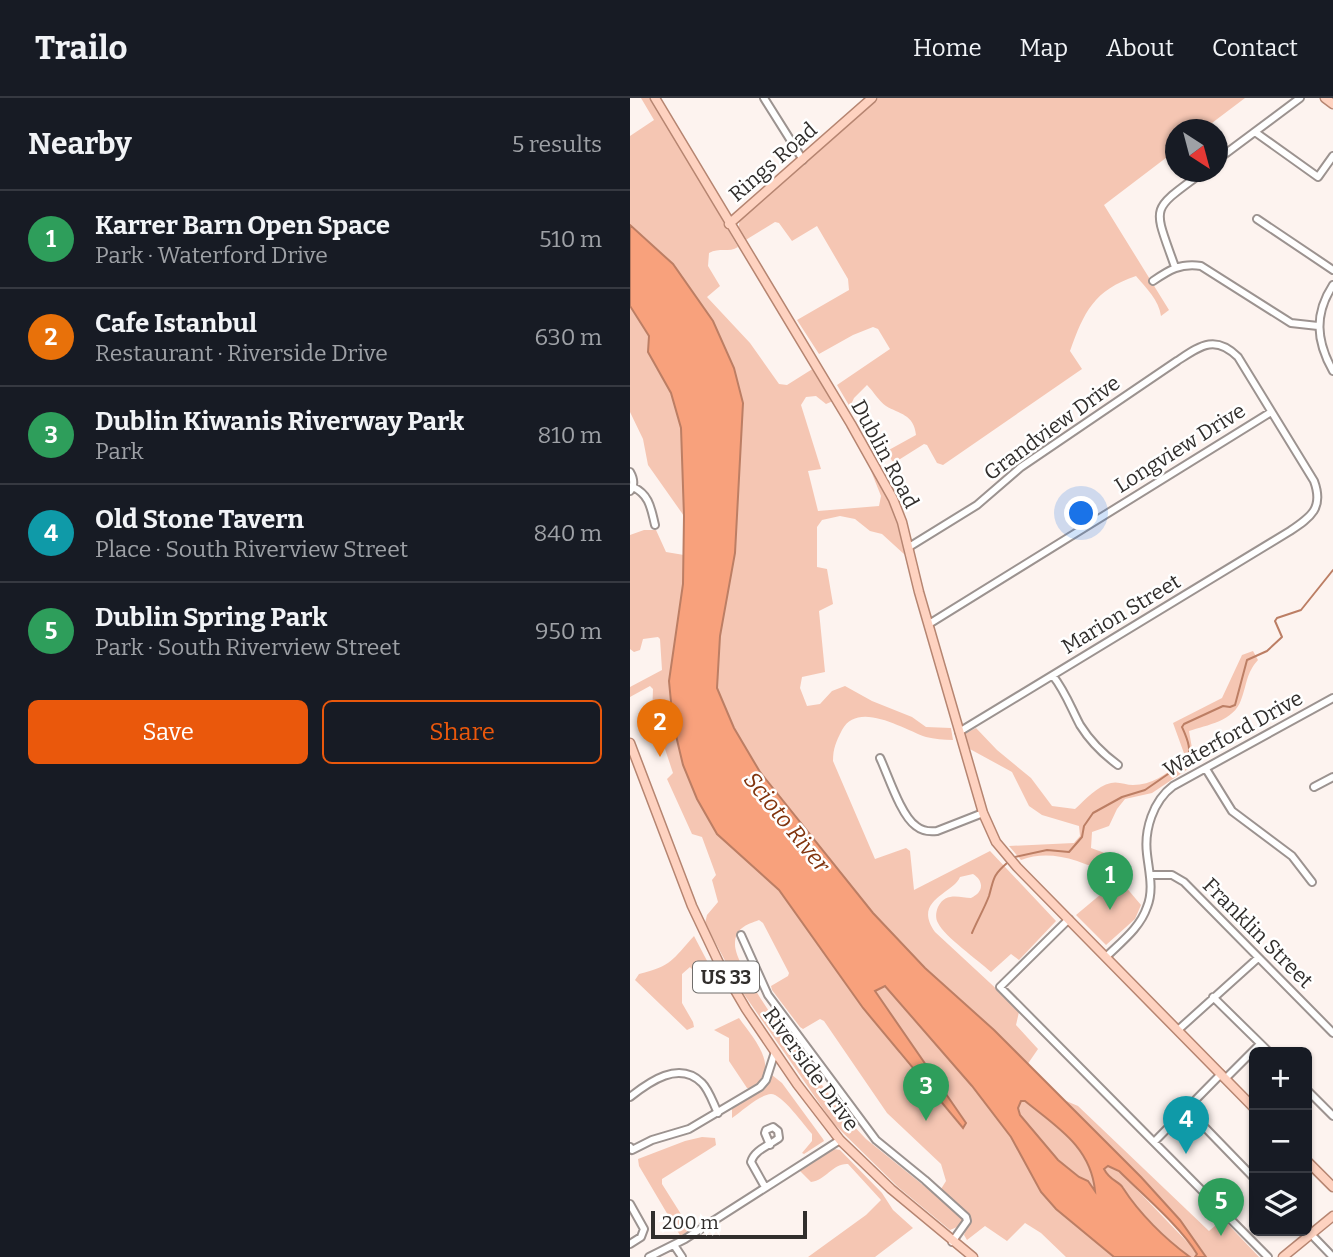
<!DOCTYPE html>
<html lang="en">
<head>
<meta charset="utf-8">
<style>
	:root { --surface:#171b24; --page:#242831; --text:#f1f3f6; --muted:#9ea1a6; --line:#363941; --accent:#ea580c }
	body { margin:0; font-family:Bitter,serif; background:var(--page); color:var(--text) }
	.controls { position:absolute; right:21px; bottom:21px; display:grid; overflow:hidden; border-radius:10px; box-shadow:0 2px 5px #0004 }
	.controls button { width:63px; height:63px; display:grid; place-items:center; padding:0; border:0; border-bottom:2px solid var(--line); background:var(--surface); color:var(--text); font:35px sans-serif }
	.compass { position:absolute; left:535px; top:21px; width:63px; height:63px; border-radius:50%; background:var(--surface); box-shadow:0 2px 5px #0004; rotate:144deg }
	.scale { position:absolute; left:21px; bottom:18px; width:156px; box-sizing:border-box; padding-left:7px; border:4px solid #312e2c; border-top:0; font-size:19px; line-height:24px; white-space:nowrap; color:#312e2c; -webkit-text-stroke:5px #fff; paint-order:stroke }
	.you { position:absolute; left:452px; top:416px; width:24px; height:24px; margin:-18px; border:5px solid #fff; border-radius:50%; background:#1a73e8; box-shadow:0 0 0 10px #1a73e833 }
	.badge { display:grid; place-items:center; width:46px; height:46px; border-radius:50%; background:var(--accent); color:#fff; font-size:23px; font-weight:700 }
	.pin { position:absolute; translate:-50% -58px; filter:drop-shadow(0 2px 4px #0008) }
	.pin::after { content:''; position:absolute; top:37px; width:24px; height:21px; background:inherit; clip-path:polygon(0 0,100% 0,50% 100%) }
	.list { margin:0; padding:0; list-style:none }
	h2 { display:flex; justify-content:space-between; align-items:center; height:91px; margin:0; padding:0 28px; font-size:30px }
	h2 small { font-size:23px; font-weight:400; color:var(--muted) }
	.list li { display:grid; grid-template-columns:46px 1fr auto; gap:21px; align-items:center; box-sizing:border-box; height:98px; padding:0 28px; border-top:2px solid var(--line) }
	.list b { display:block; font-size:26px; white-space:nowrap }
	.list p { margin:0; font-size:23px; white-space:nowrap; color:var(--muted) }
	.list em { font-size:23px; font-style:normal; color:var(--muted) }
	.actions { display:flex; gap:14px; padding:21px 28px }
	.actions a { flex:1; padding:16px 0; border:2px solid var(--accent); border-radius:10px; text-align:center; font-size:24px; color:var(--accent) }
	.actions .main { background:var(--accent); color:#fff }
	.icon { flex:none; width:38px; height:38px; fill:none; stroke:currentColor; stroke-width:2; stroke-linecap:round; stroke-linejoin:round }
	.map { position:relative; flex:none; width:703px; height:1159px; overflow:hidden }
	header { display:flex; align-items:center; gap:42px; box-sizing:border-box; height:98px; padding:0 35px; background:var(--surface); border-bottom:2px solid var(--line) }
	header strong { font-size:33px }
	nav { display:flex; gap:38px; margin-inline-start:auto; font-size:24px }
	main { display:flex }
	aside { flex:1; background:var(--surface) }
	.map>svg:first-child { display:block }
	.green { fill:#f5c6b3 }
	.water { fill:#f8a17c; stroke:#bc7e64; stroke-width:2; fill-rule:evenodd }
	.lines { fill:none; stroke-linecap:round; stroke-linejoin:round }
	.stream { stroke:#bc7e64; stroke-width:2 }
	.minor-casing { stroke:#9c9390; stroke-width:10 }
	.major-casing { stroke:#b68571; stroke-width:11 }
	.minor { stroke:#fff; stroke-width:6 }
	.major { stroke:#fed2c0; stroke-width:8 }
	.labels { text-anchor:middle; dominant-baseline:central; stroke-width:5; stroke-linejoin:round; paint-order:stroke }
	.shield { fill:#fff; stroke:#6f6d6b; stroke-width:2 }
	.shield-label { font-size:19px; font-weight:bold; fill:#312e2c }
	.street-label { font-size:21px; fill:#312e2c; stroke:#fff }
	.water-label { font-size:23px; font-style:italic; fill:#81340e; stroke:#fff }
</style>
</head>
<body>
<header>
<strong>Trailo</strong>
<nav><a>Home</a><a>Map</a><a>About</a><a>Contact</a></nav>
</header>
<main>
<aside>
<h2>Nearby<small>5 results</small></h2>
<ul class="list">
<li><span class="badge" style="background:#2e9e5b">1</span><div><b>Karrer Barn Open Space</b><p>Park · Waterford Drive</p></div><em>510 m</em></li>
<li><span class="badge" style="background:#e8710a">2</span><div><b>Cafe Istanbul</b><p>Restaurant · Riverside Drive</p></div><em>630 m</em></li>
<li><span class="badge" style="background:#2e9e5b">3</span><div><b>Dublin Kiwanis Riverway Park</b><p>Park</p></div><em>810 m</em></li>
<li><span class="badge" style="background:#0f9aa8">4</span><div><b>Old Stone Tavern</b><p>Place · South Riverview Street</p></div><em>840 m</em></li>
<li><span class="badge" style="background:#2e9e5b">5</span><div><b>Dublin Spring Park</b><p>Park · South Riverview Street</p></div><em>950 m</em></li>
</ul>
<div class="actions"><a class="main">Save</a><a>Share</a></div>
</aside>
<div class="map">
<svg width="703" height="1159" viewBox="0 0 703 1159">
	<rect width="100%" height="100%" fill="#fdf3ef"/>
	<path class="green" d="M11,0H22L108,149C99,155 89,149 79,155L78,168L90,188L77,199L120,245L149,286L157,287L184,270L203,303L196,306L186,298L176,299L171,307L191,371L178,373L188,413L249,408L251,398L239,368C260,388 269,430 275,457L252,436L240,433L225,421L210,418L192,422L187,429V469L197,471L203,506L189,513L195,574L172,579L170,590L177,608L190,606L202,593L215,588L242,603L282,619L296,629L321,630L323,642C314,642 304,641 296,639C273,631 228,602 212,632C206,644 203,650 203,663L245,761L276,750L280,753L284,792L360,753L426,823L389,862L381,856L361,874C348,862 315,839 308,825C305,820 306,814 308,809C315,794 329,799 341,800C354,794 354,783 343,776L330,779C323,796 282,802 305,834L373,897L389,914L386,927L408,951L397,967L364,932L295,870L243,815L130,674L104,630L87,590L90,538L105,455L113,305L43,166L0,127V38L24,22Z
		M248,0H615L574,31L545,32V53L474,107L539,212L531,218C529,202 516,190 506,178C464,192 454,214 440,253L452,271L313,367L307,365L297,347L294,346L267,363H262L257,353L286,337C284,316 269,316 256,308C249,303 243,293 237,287L224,300L220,309L207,287L260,251L248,231L243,229L223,237L189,256L167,222L219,192L218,181L187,128L162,143L149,125L145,124L114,143L108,132L110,121Z
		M0,208L19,238L18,254L41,295L51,330L54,418L18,367L13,341L0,314Z
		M14,432H26L36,454L54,457L53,486L39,583L43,625L53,667L67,701L149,792L233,910L259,938L270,956L332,1030L336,1024L244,893L255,887L342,988L381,1039L411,1094L426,1111L484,1159H436L411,1135L395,1125L377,1143L355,1128L337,1142L334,1137L340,1120L313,1094L311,1091L316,1083L311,1066L257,1015L194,923L190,921L173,931L170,929L142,892L141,888L158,878L159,875L133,825L129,822C116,827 105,830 105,846C104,875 199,996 221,1025L236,1041L329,1116L334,1122L332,1127L320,1132L268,1089L203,1025L109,889L75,825L77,817L88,804L82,782L86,777L72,739L62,736L37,681L43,675L33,645L27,642L22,620L23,591L20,588L0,599V589L32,572L30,541L28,539L13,541L10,552L4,554L0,551V437Z
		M623,553L628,562C616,575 617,587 611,602C604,623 577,627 559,633L563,656L561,669L522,695L495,701L487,711L479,728L462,734L461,750L483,758L475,775C450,762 419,751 391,762L379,748L444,745L450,738L449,728L412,717L399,708L382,674L338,650L334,636L346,630L367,652L401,680L422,708L445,711C455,702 467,688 481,685C488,683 496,687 503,687C524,687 542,673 555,658L543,625L592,600L612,557Z
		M489,781L511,807L505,821L476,847L446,817Z
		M64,838L85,878L77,887L60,869L52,876V905L63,924L64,929L57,932L5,882L9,876C42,868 42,862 64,838Z
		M109,920C123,940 153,971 121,991L117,990L99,963V940L84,932Z
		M142,977L152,985L193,1041L194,1043L174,1056L172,1055L182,1043V1036C174,1027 152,996 141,996C129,997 112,1013 102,1020V1011L133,990Z
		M434,1002L448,1008L579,1133L593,1121L629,1159H576L550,1122Z
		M391,1003H395C427,1029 460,1049 466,1093L458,1083L449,1079L428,1062L390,1017L388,1006Z
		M72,1039L85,1040L86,1047L32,1081V1086L61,1132L51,1139L9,1068L8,1061L55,1043Z
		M204,1051L210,1052L252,1095L263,1112L283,1130L245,1159H178L236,1117L251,1102L218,1066C203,1065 196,1082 181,1084L169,1072Z
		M478,1068L489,1073L563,1150L567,1156L565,1159H560L551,1153C531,1133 508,1114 493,1091C489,1083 480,1082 474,1071Z"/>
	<path class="water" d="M0,127L43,166L83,223L104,270L113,305L105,455L90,538L87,590L104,630L130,674L243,815L295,870L364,932L511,1079L550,1122L576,1159H565L567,1156C551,1129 512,1096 489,1073L478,1068L474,1071C480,1083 489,1083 493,1090C509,1115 535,1141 560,1159H484L426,1111L411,1094L381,1039L342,988L255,888L245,893L336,1025L333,1030L233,910L149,792L87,736L67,701L53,667L43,625L39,583L53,486L54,418L51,330L41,295L18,254L19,238L0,208ZM391,1003H395C427,1029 461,1049 465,1093L458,1083L449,1079L428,1062L390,1017L388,1010Z"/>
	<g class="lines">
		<path class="stream" d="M385,759L417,752L439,754L452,739L454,728L463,715L492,699L515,692L554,665C564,655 557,640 552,629L554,626L593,608L600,609L605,607L617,562L637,553L652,539L645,523L647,520L671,512L703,472
			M342,835C347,823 354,811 359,798C364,781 362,778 377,765"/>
		<g class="minor-casing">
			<path id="minor" d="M134,0L173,62
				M625,34L688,79L703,58
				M587,62L670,0
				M627,121L703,172
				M545,169C523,106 519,114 573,74
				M523,183C539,172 550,165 571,168L661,225L688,228
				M703,187C684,216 686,243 703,273
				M0,374C4,381 5,387 0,393
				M3,389C20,397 21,411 25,427
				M279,449L347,407L391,369L547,263C570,248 585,236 608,259L684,383C694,410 681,419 660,433L329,634
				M299,526L641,314
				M423,578C435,593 441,610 450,627C460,643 473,656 488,667
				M250,660C258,677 271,718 286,728C292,733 299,734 307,733L353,715
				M576,671L602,713L662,758L682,784
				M684,689L703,679
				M520,777H542L554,784L703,935
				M439,821L370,889L638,1159
				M111,837L138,897L246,1042L295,1082L336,1119L337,1123L322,1144
				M476,859C491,844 510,830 517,809C524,792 519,774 517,756C514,732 523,703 543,688L703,600
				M583,899L639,954
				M548,932L628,860
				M596,980L630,946
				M677,992L703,1018
				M0,999C19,984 49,962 72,985C79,992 83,1005 88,1015
				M557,1011L624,1080
				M524,1044L591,976
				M0,1049L2,1052L22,1042L59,1031L130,989L136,982L145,954
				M135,1089L121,1064C124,1052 140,1047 149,1040L148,1033L143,1029L136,1032L135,1035L140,1047
				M0,1106L14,1131L11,1139L0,1146
				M677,1132L703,1159
				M44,1147L52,1159
				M19,1159L55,1141L210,1042"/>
		</g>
		<g class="major-casing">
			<path id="major" d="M25,0L221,326L263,401L272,424L289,494L353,715L366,744L387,769L624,1010
				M695,0L703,6
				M99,126L242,0
				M0,645L62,808L89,865L116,911L167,986L210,1042L261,1091L343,1159
				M677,1063L703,1089
				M653,1159L703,1118"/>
		</g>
		<use href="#minor" class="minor"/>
		<use href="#major" class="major"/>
	</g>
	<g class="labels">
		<rect class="shield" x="63" y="863.5" width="66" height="31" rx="5"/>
		<g class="shield-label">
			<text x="96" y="879">US 33</text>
		</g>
		<g class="street-label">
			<text transform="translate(143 64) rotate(-41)">Rings Road</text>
			<text transform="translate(422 330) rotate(-36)">Grandview Drive</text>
			<text transform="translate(550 350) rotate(-32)">Longview Drive</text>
			<text transform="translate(255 356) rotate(62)">Dublin Road</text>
			<text transform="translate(491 516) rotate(-31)">Marion Street</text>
			<text transform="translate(603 636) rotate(-29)">Waterford Drive</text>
			<text transform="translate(628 835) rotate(45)">Franklin Street</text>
			<text transform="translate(181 971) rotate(54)">Riverside Drive</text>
		</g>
		<g class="water-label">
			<text transform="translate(157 724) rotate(51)">Scioto River</text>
		</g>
	</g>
</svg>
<div class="controls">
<button>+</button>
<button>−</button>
<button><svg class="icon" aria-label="layers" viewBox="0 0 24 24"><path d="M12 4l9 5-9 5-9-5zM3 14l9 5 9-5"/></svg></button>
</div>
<svg class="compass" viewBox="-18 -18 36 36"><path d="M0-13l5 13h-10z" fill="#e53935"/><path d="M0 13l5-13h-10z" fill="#9ea1a6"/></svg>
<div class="scale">200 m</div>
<div class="you"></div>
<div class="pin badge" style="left:480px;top:812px;background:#2e9e5b">1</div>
<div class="pin badge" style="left:30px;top:659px;background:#e8710a">2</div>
<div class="pin badge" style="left:296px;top:1023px;background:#2e9e5b">3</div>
<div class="pin badge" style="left:556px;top:1056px;background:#0f9aa8">4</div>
<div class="pin badge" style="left:591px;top:1138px;background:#2e9e5b">5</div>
</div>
</main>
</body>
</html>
